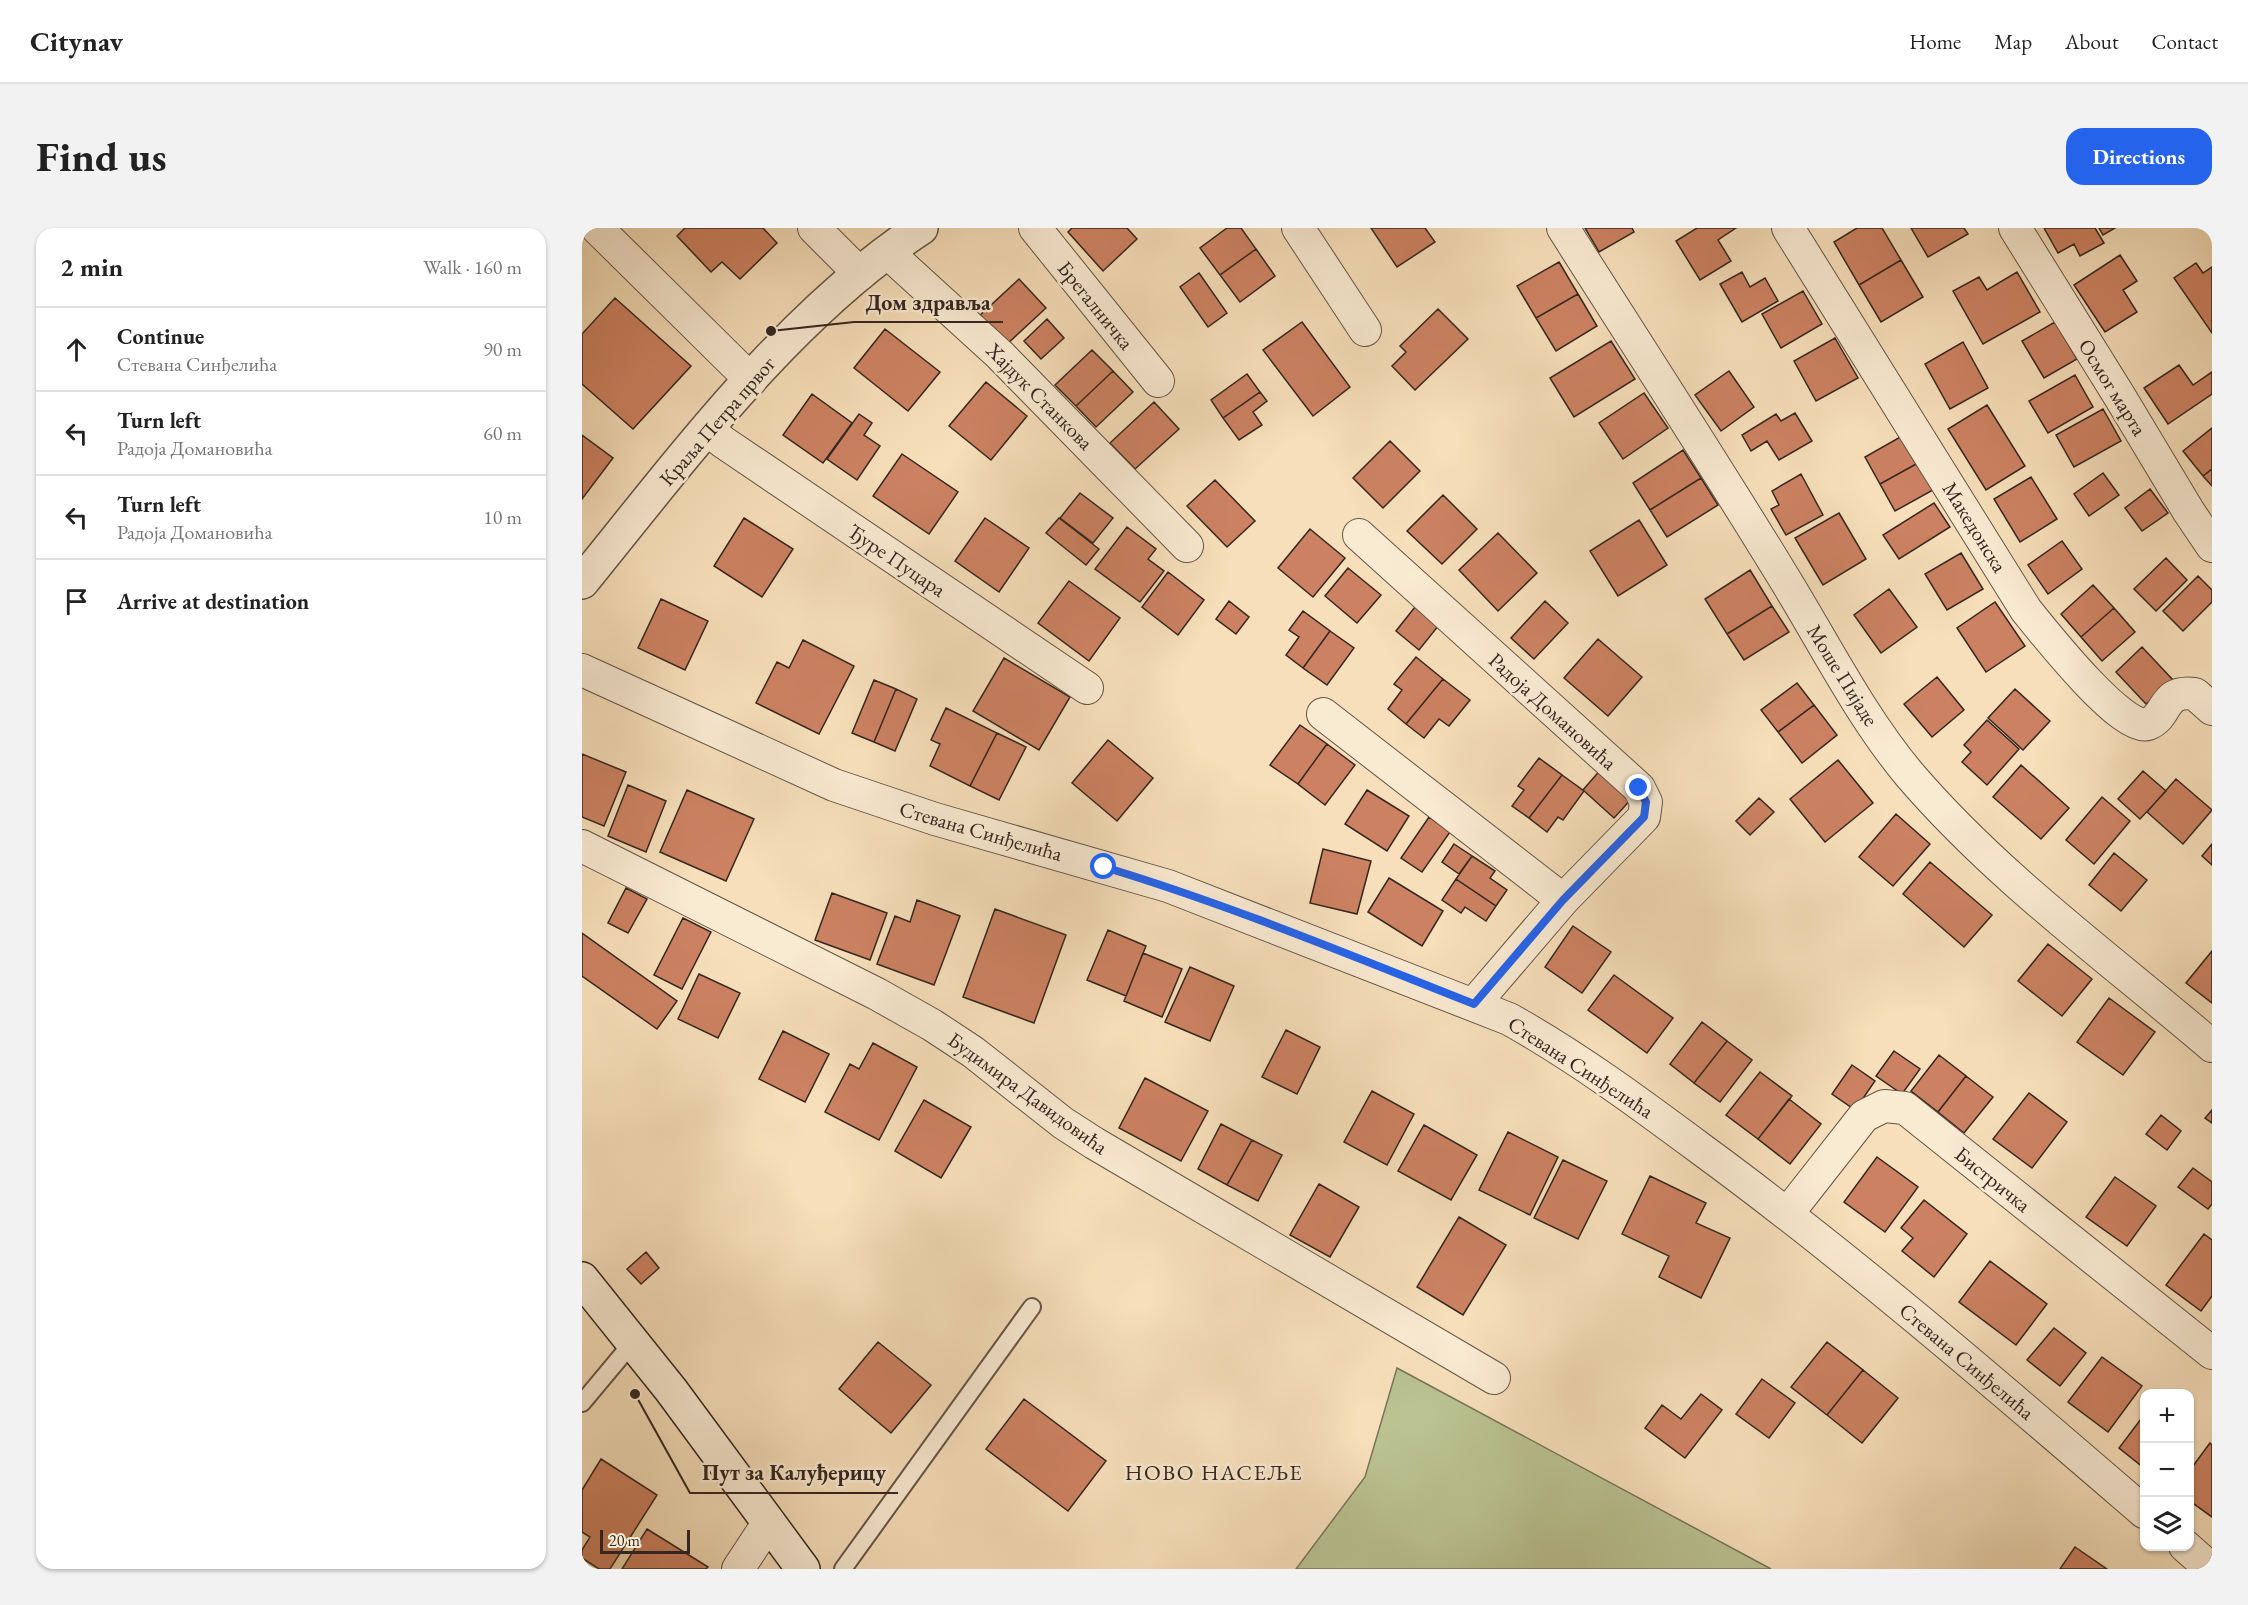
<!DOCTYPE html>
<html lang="en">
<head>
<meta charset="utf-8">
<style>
	:root { --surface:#fff; --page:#f2f2f2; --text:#222; --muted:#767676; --line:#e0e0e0; --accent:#2563eb }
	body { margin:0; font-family:"EB Garamond",serif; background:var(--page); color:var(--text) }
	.controls { position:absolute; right:18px; bottom:18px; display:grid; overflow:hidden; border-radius:12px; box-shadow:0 2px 4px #0004 }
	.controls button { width:54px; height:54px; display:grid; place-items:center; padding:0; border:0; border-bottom:2px solid var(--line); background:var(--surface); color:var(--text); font:30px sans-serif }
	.scale { position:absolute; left:18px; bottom:15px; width:90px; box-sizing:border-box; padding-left:6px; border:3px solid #352621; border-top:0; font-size:16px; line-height:21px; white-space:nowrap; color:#352621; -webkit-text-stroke:4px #f9ead2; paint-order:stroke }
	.stop { position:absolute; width:18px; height:18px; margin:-14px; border:4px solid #2563eb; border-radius:50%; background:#fff }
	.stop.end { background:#2563eb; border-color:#fff; box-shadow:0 2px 6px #0008 }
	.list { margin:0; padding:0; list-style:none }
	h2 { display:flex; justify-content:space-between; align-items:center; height:78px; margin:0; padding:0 24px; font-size:26px }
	h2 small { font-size:20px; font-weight:400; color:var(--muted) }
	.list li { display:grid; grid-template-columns:39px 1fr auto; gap:18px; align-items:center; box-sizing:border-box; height:84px; padding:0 24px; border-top:2px solid var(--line) }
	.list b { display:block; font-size:22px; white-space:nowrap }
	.list p { margin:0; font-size:20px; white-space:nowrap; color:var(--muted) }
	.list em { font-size:20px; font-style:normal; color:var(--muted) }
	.icon { flex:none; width:33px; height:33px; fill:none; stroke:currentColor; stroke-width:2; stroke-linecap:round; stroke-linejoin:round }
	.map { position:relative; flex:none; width:1630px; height:1341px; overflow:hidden; border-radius:18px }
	header { display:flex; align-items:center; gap:36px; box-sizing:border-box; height:84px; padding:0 30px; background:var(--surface); border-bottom:2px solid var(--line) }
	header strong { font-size:28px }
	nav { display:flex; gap:33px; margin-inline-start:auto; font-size:21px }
	.intro { display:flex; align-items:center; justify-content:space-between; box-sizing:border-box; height:144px; padding:0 36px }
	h1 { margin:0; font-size:42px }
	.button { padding:15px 27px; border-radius:18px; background:var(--accent); color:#fff; font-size:21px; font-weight:700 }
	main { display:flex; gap:36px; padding:0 36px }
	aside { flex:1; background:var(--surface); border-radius:18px; box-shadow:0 2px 4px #0004 }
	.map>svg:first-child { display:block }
	.green { fill:#bac291; stroke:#787459; stroke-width:1.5 }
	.building { fill:#cc8262; stroke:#352621; stroke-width:1.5 }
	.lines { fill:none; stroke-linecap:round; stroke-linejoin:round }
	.service-casing { stroke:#655447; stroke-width:20 }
	.minor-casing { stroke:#655447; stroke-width:34 }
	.tertiary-casing { stroke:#655447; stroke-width:36 }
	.secondary-casing { stroke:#352621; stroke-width:36 }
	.service { stroke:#f9ead2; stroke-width:16 }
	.minor { stroke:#f9ead2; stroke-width:32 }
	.tertiary { stroke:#f9ead2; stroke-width:33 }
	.secondary { stroke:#f9ead2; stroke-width:33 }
	.route { stroke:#2563eb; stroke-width:8 }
	.labels { text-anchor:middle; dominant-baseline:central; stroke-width:5; stroke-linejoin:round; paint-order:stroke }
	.street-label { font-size:21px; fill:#352621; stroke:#f9ead2 }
	.neighbourhood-label { font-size:22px; letter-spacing:1.5px; fill:#352621; stroke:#f9ead2 }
	.leader { fill:none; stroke:#352621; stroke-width:2 }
	.callout-dot { fill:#352621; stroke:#f9ead2; stroke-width:2 }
	.callout-label { font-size:22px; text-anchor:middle; font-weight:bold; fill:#352621; stroke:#f9ead2; stroke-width:5; stroke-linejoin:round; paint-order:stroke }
</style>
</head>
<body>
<header>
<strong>Citynav</strong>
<nav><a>Home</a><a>Map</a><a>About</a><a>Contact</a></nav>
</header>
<div class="intro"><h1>Find us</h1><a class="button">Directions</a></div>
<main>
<aside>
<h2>2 min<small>Walk · 160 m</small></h2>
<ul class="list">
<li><svg class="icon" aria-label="ahead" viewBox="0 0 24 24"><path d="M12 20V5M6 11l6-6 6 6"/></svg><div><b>Continue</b><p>Стевана Синђелића</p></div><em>90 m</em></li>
<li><svg class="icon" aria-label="left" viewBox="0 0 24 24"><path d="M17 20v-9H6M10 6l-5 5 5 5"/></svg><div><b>Turn left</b><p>Радоја Домановића</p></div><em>60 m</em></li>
<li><svg class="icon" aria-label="left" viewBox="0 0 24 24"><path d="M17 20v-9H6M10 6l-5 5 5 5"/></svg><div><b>Turn left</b><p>Радоја Домановића</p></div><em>10 m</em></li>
<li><svg class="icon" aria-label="arrive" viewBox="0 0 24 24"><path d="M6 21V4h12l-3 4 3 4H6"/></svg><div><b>Arrive at destination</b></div></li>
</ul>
</aside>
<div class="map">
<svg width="1630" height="1341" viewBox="0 0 1630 1341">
	<rect width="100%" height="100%" fill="#f6dfba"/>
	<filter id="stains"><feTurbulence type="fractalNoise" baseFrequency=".00333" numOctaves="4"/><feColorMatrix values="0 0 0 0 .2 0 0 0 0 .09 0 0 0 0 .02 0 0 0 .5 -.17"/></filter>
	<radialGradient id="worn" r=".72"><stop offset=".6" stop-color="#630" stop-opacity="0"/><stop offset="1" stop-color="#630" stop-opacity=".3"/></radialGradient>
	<path class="green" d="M815,1140L1189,1341H714L783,1249Z"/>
	<path class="building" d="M103,0H181L195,15L158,51L140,34L129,44L95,8Z
		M490,0H545L555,11L521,43L486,4Z
		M645,0H659L674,21L638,47L618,20Z
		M789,0H843L853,14L815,39Z
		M1003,0H1050L1052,4L1017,24Z
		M1115,0H1154L1136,12L1149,33L1118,52L1094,13Z
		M1275,0H1300L1319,32L1277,57L1252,14Z
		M1329,0H1382L1386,6L1346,29Z
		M1462,0H1513L1522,15L1498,28L1492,16L1476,25Z
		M1517,0H1533L1521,7Z
		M674,21L693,48L658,74L638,47Z
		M1538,27L1555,53L1541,62L1555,84L1523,104L1492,57Z
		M1319,32L1341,69L1299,94L1277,57Z
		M977,34L996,66L954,90L935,58Z
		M1614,35L1621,45L1630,39V105L1592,50Z
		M1160,44L1168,59L1183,50L1196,73L1160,94L1138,56Z
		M1435,44L1458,84L1401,116L1371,63L1397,49L1405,62Z
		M617,45L645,85L626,99L598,59Z
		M437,51L464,80L423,118L396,89Z
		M1221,63L1240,96L1199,120L1180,86Z
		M996,66L1015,98L974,123L954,90Z
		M33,70L109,138L51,201L0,156V106Z
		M856,81L886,111L833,162L810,138L824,124L818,118Z
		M465,91L482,110L459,131L442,113Z
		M720,94L768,159L731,188L681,122Z
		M1473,94L1495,131L1462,150L1440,113Z
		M303,101L358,144L326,183L272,140Z
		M1253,110L1276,150L1234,173L1212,133Z
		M1029,113L1053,151L992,189L968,150Z
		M1381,114L1406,160L1368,181L1343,136Z
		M510,122L531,143L494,178L473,157Z
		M1597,137L1611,157L1630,144V166L1586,196L1562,160Z
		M531,143L551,164L514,199L494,178Z
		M1147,143L1172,179L1139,203L1113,167Z
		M665,146L678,164L641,190L629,172Z
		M1493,147L1511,179L1466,205L1447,173Z
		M404,154L445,188L409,232L367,198Z
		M678,164L685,173L671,184L680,197L657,212L641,190Z
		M1062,165L1086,200L1041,231L1017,195Z
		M230,166L270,195L241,235L201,207Z
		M572,174L597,201L553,241L528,215Z
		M1405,177L1443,238L1404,262L1366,201Z
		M1521,181L1539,213L1492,239L1474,207Z
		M1213,185L1230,213L1197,232L1185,213L1169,223L1160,207L1194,186L1199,193Z
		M277,186L290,195L282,207L298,218L275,252L245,231Z
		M1630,200V241L1621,248L1601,223Z
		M0,207L31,230L0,271Z
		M1320,208L1336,235L1298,256L1283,229Z
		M808,213L838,243L801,280L771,250Z
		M1101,222L1119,250L1068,282L1051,255Z
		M320,226L376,264L347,306L291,268Z
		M1336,235L1351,262L1313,283L1298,256Z
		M1630,241V258L1621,248Z
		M1521,245L1537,267L1507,288L1492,266Z
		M1219,246L1241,287L1204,307L1189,281L1197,277L1190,263Z
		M1449,249L1475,291L1438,314L1412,271Z
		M1119,250L1136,277L1085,309L1068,282Z
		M633,252L673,293L645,319L605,278Z
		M1568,261L1586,285L1560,303L1543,280Z
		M498,265L531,290L511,315L478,290Z
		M861,267L895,301L860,336L825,303Z
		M1352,275L1368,299L1317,331L1301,307Z
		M1257,285L1284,331L1241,357L1213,310Z
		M162,290L211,321L180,369L132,338Z
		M403,290L447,320L417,364L373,333Z
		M477,290L517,321L504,337L464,305Z
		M1057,292L1085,337L1036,368L1008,323Z
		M545,299L574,321L566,331L582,343L558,374L513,341Z
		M728,301L763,330L731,369L696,340Z
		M916,305L955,345L916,383L877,342Z
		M1480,313L1500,341L1466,366L1446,337Z
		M1379,325L1401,361L1365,382L1343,346Z
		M1584,330L1605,352L1574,383L1552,361Z
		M766,340L799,367L775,395L743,368Z
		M1168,342L1190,378L1145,406L1123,371Z
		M586,344L622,372L596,407L560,379Z
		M1616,348L1630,362V374L1601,403L1581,383Z
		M487,353L538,390L507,433L456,395Z
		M1511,357L1532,380L1499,409L1479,386Z
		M1307,361L1335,399L1299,425L1272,387Z
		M79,371L126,393L103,442L56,420Z
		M647,373L667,389L654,406L634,391Z
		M963,373L986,395L952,431L929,410Z
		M1413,374L1443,418L1404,444L1375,400Z
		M1190,378L1207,404L1162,432L1145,406Z
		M833,379L857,397L837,422L814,403Z
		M1532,380L1553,404L1520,433L1499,409Z
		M721,383L748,403L721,440L704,427L717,409L707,402Z
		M748,403L772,420L745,457L721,440Z
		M1016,411L1060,449L1026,488L982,450Z
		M221,412L272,438L237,506L174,475L195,434L207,440Z
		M1560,419L1591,452L1564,476L1534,444Z
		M834,429L861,451L824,496L806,481L820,462L812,456Z
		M422,430L488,469L457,522L391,483Z
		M1355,449L1382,482L1350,509L1322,476Z
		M861,451L888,472L867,498L857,491L842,510L824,496Z
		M292,452L314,461L292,514L270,505Z
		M1215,455L1232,477L1196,504L1179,482Z
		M314,461L335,471L313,523L292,514Z
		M1433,461L1468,493L1441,522L1406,490Z
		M1232,477L1255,507L1220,535L1196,504Z
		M364,480L415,505L388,558L348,538L358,516L349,512Z
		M1405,492L1437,521L1405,557L1380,534L1389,524L1382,517Z
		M718,497L745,516L716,556L688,537Z
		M415,505L444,519L417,572L388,558Z
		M526,512L571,550L535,593L490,555Z
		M745,516L773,537L743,577L716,556Z
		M0,526L44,544L22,598L0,589Z
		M957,530L980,547L947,590L930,578L942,562L936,558Z
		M1256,532L1291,575L1243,614L1208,571Z
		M1439,537L1487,580L1459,611L1411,569Z
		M1020,540L1052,568L1032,590L1001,562Z
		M1561,543L1584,563L1558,591L1536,571Z
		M980,547L1002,563L981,592L976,589L965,604L947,590Z
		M1594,551L1630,582L1601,616L1565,584Z
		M46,557L84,573L64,624L26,608Z
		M105,562L172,591L144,653L78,624Z
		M785,562L827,588L805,623L763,596Z
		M1520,569L1548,593L1512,636L1484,612Z
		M1177,570L1192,584L1168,607L1154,593Z
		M1314,586L1348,616L1311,658L1277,629Z
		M847,589L868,604L840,644L819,630Z
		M872,616L890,628L877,646L860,634Z
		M1630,616V637L1620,628Z
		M741,621L789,633L775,686L728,675Z
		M1532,625L1565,652L1539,683L1507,657Z
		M890,628L913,643L908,650L925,662L914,678L874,651Z
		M1348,634L1410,687L1382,719L1321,666Z
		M807,650L861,683L840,718L786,684Z
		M874,651L914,678L904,693L883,679L879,685L860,672Z
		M44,660L65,671L46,705L26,695Z
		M250,665L305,685L288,732L233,712Z
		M335,672L378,688L352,757L295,736L313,688L328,694Z
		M413,681L484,707L452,795L381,769Z
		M101,690L129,704L100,761L72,747Z
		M991,698L1029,724L1000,765L963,739Z
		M526,702L564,718L544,768L505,752Z
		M0,705L95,773L75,801L0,748Z
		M1466,716L1510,751L1480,788L1436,753Z
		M1630,723V775L1604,755Z
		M561,725L600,741L580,789L542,773Z
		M608,739L652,758L628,813L583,794Z
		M117,746L158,765L136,810L96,791Z
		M1032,747L1091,790L1065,825L1006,782Z
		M1527,770L1573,804L1541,847L1495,814Z
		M1120,794L1145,813L1112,855L1088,836Z
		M704,802L738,819L715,866L680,849Z
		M201,803L247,826L223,874L177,851Z
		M1145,813L1170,832L1138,874L1112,855Z
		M291,815L335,839L297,912L243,884L268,836L277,841Z
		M1312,823L1338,841L1320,866L1294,848Z
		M1357,827L1384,848L1356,884L1329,863Z
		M1270,837L1293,853L1273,882L1250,866Z
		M1178,844L1210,868L1176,911L1144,887Z
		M1384,848L1411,869L1382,905L1356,884Z
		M563,850L626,883L599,933L537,900Z
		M790,863L832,886L805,937L762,914Z
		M1447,865L1485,894L1450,940L1411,911Z
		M1207,871L1239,896L1208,936L1176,911Z
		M342,872L389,899L359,950L313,923Z
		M1630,882V895L1623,890Z
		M1579,887L1599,903L1585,922L1564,906Z
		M639,896L670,912L645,957L616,941Z
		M842,897L895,927L869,972L816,943Z
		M926,904L976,929L948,987L897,962Z
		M670,912L700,927L676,973L645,957Z
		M1295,929L1336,959L1303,1004L1262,974Z
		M981,932L1025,953L996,1011L952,990Z
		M1611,940L1630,954V976L1626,981L1596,959Z
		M1068,948L1124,975L1114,995L1148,1010L1119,1070L1077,1049L1087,1028L1040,1006Z
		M1533,949L1574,978L1545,1018L1504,989Z
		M737,956L777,979L748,1029L708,1007Z
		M1342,972L1385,1006L1352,1049L1320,1023L1331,1010L1319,1000Z
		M877,989L924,1017L881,1087L835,1059Z
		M1622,1006L1630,1012V1068L1619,1083L1584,1057Z
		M64,1024L77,1040L59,1056L45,1041Z
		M1408,1033L1465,1076L1434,1117L1377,1074Z
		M1472,1100L1504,1125L1478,1158L1445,1132Z
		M296,1114L349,1157L309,1205L257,1161Z
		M1245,1114L1281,1142L1245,1187L1209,1159Z
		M1520,1129L1560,1158L1526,1204L1486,1174Z
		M1281,1142L1316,1170L1280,1215L1245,1187Z
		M1180,1151L1213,1175L1187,1210L1154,1186Z
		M1119,1166L1140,1182L1103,1230L1063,1200L1080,1177L1099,1191Z
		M442,1171L524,1233L486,1283L404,1221Z
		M1562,1187V1240L1537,1220Z
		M1628,1215L1630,1217V1289L1608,1273V1242Z
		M19,1231L75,1267L28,1341H17L0,1330V1322L8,1309L0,1304V1262Z
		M65,1301L126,1339L124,1341H40Z
		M1493,1319L1525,1341H1478Z"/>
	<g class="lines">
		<g class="service-casing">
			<path id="service" d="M0,1175L51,1114
				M261,1341L450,1079"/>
		</g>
		<g class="minor-casing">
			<path id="minor" d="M15,0L169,152
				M232,0L278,46
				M453,0L576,153
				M716,0L783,102
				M981,0C1054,115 1128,229 1199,345C1240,411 1277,486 1327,546C1415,649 1527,730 1630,818
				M1206,0L1444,382C1461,403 1541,505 1566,496C1587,488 1579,461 1613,466L1630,481
				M1433,0L1538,169L1607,284L1630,318
				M305,24L418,127L605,318
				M126,202L141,214L505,460
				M777,307L1057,560L1064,574L1062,589L981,672L892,776
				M0,442L252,557L353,591L586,658L927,791C995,829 1057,875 1119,921C1273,1034 1418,1160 1562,1284
				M741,486L981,672
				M0,618L295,766L350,797L391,824L481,895L512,915L912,1150
				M1206,985L1282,888L1302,878L1323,880L1630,1125
				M1603,1318L1629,1341
				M156,1341L187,1294"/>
		</g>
		<g class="tertiary-casing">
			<path id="tertiary" d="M0,354C100,231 206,87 339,0"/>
		</g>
		<g class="secondary-casing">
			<path id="secondary" d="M0,1051L89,1162L221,1341"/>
		</g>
		<use href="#service" class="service"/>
		<use href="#minor" class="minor"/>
		<use href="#tertiary" class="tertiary"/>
		<use href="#secondary" class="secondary"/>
	</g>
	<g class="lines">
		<path class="route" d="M522,639C648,677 770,728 892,776L981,672L1062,589L1064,574L1057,560"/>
	</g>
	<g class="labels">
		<g class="street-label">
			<text transform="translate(514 77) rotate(51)">Брегалничка</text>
			<text transform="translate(1531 159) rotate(58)">Осмог марта</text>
			<text transform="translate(458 168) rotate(45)">Хајдук Станкова</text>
			<text transform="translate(135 193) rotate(-49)">Краља Петра првог</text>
			<text transform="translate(1393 299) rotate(58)">Македонска</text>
			<text transform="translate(315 332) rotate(34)">Ђуре Пуцара</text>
			<text transform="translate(1261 447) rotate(58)">Моше Пијаде</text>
			<text transform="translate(971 483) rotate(42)">Радоја Домановића</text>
			<text transform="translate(399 603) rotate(16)">Стевана Синђелића</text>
			<text transform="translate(999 839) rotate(33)">Стевана Синђелића</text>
			<text transform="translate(446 865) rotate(36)">Будимира Давидовића</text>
			<text transform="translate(1411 951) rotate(39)">Бистричка</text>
			<text transform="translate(1385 1133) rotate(40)">Стевана Синђелића</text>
		</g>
		<g class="neighbourhood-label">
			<text x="632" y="1244">НОВО НАСЕЉЕ</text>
		</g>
	</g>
	<path class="leader" d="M189 103L272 94H421M53 1166L108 1265H316"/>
	<g class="callout-dot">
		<circle cx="189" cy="103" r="6"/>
		<circle cx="53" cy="1166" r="6"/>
	</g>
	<g class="callout-label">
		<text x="346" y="82">Дом здравља</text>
		<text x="212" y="1252">Пут за Калуђерицу</text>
	</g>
	<rect width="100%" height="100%" filter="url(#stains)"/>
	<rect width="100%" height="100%" fill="url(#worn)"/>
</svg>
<div class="controls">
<button>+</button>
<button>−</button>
<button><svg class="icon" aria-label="layers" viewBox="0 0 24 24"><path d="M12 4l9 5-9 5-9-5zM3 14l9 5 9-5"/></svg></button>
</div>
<div class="scale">20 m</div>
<div class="stop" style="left:522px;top:639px"></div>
<div class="stop end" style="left:1057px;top:560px"></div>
</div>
</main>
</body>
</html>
